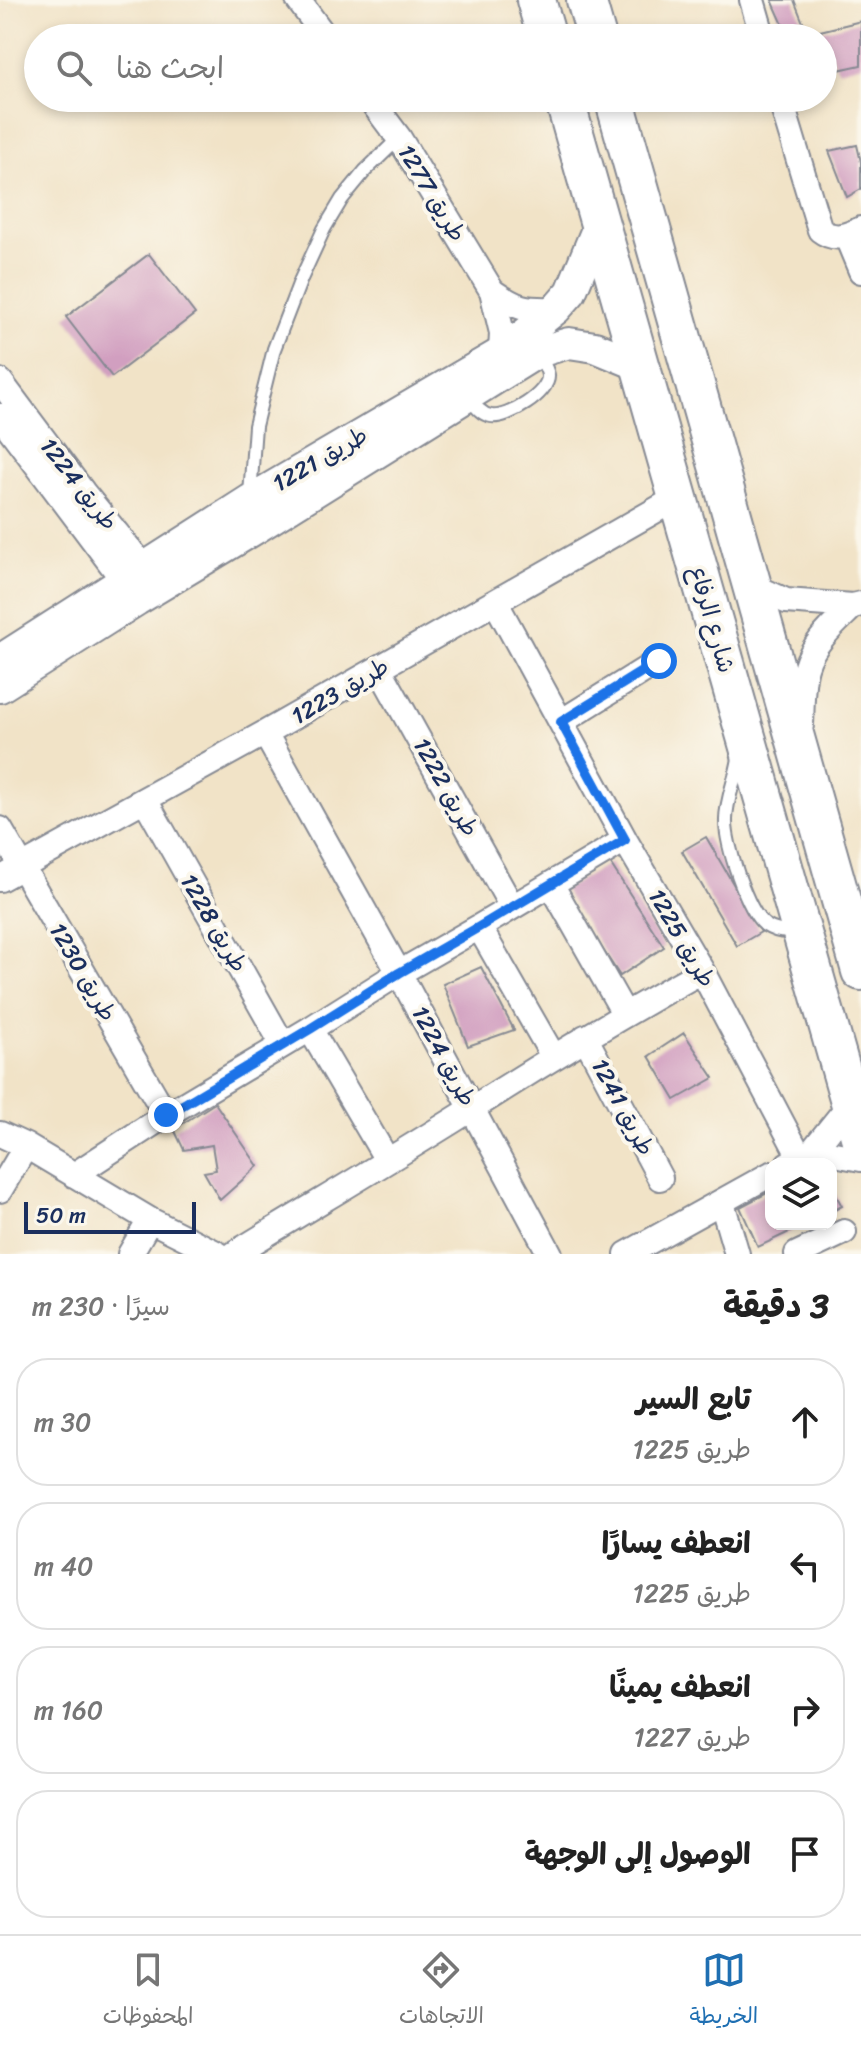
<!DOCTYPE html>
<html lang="ar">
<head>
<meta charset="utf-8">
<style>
	:root { --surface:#fff; --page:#f6f6f6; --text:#222; --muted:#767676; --line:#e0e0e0; --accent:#1f6fb2 }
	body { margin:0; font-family:Sriracha,"Playpen Sans Arabic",sans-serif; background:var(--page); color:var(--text); direction:rtl }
	.controls { position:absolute; right:24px; bottom:24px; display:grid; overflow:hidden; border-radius:16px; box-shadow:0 4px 12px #0003 }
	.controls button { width:72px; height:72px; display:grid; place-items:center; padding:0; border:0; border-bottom:2px solid var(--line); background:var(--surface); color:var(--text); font:40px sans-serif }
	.scale { position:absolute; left:24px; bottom:20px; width:172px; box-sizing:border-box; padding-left:8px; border:4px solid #1b2f5e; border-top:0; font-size:22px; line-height:28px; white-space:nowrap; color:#1b2f5e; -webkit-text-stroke:6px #fbf7ec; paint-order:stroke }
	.stop { position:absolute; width:24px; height:24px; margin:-18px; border:6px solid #1a73e8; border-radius:50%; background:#fff }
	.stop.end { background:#1a73e8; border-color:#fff; box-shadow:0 2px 8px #0008 }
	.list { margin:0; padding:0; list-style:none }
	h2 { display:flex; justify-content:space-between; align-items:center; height:104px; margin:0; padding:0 32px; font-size:34px }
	h2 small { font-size:26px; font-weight:400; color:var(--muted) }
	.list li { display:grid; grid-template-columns:52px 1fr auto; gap:24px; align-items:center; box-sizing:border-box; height:128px; margin:0 16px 16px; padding:0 16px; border:2px solid var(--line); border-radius:32px }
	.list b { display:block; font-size:30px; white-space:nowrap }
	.list p { margin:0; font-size:26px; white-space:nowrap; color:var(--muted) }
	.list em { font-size:26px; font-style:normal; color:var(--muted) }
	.icon { flex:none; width:44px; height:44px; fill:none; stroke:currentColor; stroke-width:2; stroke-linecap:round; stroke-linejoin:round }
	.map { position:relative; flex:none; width:861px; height:1254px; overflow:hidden; direction:ltr }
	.search { position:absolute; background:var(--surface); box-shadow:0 4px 12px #0003; left:24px; right:24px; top:24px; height:88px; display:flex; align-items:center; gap:20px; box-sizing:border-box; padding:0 28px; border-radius:44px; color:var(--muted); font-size:30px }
	.sheet { height:680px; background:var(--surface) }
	nav { display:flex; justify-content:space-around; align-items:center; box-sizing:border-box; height:112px; border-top:2px solid var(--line); background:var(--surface); font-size:22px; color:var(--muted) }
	nav a { display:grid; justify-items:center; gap:4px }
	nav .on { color:var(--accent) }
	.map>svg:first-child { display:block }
	.building { fill:#d19fc0 }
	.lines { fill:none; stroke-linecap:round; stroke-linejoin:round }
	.service-casing { stroke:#868992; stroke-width:16 }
	.minor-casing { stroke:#868992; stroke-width:28 }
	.tertiary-casing { stroke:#868992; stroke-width:34 }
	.primary-casing { stroke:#868992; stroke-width:42 }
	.service { stroke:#fff; stroke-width:12 }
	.minor { stroke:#fff; stroke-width:24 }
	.tertiary { stroke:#fff; stroke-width:30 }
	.primary { stroke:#fff; stroke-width:38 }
	.route { stroke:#1a73e8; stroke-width:10 }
	.labels { text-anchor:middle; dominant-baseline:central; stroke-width:8; stroke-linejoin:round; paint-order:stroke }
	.street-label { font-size:24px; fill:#1b2f5e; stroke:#fbf7ec }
</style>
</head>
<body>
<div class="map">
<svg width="861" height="1254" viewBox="0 0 861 1254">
	<rect width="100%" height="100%" fill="#fbf7ec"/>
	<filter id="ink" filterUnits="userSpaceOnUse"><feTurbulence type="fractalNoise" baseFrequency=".0125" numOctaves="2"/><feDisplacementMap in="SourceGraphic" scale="16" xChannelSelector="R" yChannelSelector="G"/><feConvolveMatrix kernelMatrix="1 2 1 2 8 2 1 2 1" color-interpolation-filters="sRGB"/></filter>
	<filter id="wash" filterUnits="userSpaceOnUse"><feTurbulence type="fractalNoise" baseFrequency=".006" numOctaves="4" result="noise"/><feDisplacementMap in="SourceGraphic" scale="32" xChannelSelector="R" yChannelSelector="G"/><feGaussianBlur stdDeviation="1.8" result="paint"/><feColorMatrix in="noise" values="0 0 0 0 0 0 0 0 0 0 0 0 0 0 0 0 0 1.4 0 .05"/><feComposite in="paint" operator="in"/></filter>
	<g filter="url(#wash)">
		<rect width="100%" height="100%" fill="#f1e3c7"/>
		<g id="blocks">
			<path class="building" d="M772,0H794L809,38H789Z
				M861,21V65L838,70L820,31Z
				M857,145L861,162V189L847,197L829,151Z
				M149,254L195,314L112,377L66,317Z
				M706,837L761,932L737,946L682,851Z
				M610,863L664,947L620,976L564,890Z
				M481,967L514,1030L468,1046L443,984Z
				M684,1033L714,1078L675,1100L649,1056Z
				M215,1103L258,1166L220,1200L204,1172L216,1170L212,1145L184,1150L174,1129Z
				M831,1186L842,1206L831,1212Z
				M771,1191V1224H806L758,1247L740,1207Z"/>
		</g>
	</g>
	<g filter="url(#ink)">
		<use href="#blocks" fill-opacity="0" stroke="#868992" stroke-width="2"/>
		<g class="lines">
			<g class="service-casing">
				<path id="service" d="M468,396C474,404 480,414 491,416C507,419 550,393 548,375C547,368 541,359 538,352
					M250,495L255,426L274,349L301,279L324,229L342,199L365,171L399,138
					M739,758C736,779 726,799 726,820C725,843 747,911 765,925C774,931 785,933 796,931"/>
			</g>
			<g class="minor-casing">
				<path id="minor" d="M298,0L326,38
					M752,0L763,38
					M369,98L399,138L492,291L502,333L501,353
					M780,98L820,230C834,241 846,236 861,229
					M846,235L861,271
					M492,291C518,309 524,310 556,309
					M0,381L83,492L145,568L153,582
					M0,416L133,593
					M753,586L786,601L853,606L861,604
					M496,603L625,840L702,971L800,1157
					M379,668L512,907
					M561,722L659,661
					M801,725C802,707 801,685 806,667C813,642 835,624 853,606
					M265,733L399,973L550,1254
					M145,800L283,1045
					M0,829L166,1115
					M0,879L265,733L677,498
					M551,884L624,1013
					M479,927L553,1056
					M310,1029L387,1160
					M585,1037L660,1178
					M0,1134L26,1146L150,1220L218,1254
					M813,1150L861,1159
					M788,1164L813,1150L850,1104
					M74,1175L166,1115L310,1029L399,973L479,927L625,840
					M0,1190L26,1146
					M722,1203L737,1254
					M130,1254L150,1220
					M234,1254C314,1205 394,1158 473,1108C548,1060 624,1014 702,971
					M627,1254L771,1174
					M797,1254L844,1232"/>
			</g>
			<g class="tertiary-casing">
				<path id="tertiary" d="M0,660L250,500L501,353L556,309L571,292L600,222
					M0,687L137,600L258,527L538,352L569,343L595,347L641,366"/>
			</g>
			<g class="primary-casing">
				<path id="primary" d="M536,0L547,38
					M586,0L597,38
					M564,98L861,1140
					M614,98L861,971"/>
			</g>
			<use href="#service" class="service"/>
			<use href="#minor" class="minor"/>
			<use href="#tertiary" class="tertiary"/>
			<use href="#primary" class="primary"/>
		</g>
	</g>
	<g class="lines" filter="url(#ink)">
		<path class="route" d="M166,1115L310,1029L399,973L479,927L625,840L561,722L659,661"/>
	</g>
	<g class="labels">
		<g class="street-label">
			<text transform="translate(432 193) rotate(59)">طريق 1277</text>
			<text transform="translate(320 459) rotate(-30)">طريق 1221</text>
			<text transform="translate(79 484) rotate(52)">طريق 1224</text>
			<text transform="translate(712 619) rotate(74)">شارع الرفاع</text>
			<text transform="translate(340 691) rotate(-30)">طريق 1223</text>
			<text transform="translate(446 787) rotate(61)">طريق 1222</text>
			<text transform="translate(214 923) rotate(60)">طريق 1228</text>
			<text transform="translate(682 938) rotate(60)">طريق 1225</text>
			<text transform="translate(83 972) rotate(60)">طريق 1230</text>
			<text transform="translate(444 1056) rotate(62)">طريق 1224</text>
			<text transform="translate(623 1107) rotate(62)">طريق 1241</text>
		</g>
	</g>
</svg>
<div class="controls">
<button><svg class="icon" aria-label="layers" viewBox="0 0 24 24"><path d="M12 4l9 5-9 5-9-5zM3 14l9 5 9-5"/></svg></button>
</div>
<div class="scale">50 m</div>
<div class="stop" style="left:659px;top:661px"></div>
<div class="stop end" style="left:166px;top:1115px"></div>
<div class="search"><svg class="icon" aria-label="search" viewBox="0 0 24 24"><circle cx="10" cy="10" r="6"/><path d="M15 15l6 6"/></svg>ابحث هنا</div>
</div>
<section class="sheet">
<h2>3 دقيقة<small>سيرًا · 230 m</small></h2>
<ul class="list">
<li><svg class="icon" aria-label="ahead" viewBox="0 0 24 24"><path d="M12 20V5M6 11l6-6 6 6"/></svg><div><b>تابع السير</b><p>طريق 1225</p></div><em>30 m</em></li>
<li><svg class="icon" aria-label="left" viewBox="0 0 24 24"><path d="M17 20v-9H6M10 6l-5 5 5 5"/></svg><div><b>انعطف يسارًا</b><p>طريق 1225</p></div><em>40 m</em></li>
<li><svg class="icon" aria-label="right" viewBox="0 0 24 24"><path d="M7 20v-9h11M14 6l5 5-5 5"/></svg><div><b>انعطف يمينًا</b><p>طريق 1227</p></div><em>160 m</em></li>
<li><svg class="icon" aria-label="arrive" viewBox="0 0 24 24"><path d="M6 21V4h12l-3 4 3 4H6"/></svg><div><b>الوصول إلى الوجهة</b></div></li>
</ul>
</section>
<nav>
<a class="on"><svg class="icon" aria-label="map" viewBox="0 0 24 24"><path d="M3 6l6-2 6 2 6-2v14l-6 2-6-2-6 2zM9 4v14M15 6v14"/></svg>الخريطة</a>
<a><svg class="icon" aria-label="directions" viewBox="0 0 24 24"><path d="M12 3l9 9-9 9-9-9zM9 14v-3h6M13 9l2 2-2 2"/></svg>الاتجاهات</a>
<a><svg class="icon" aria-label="saved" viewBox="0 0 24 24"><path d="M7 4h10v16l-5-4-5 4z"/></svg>المحفوظات</a>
</nav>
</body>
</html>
